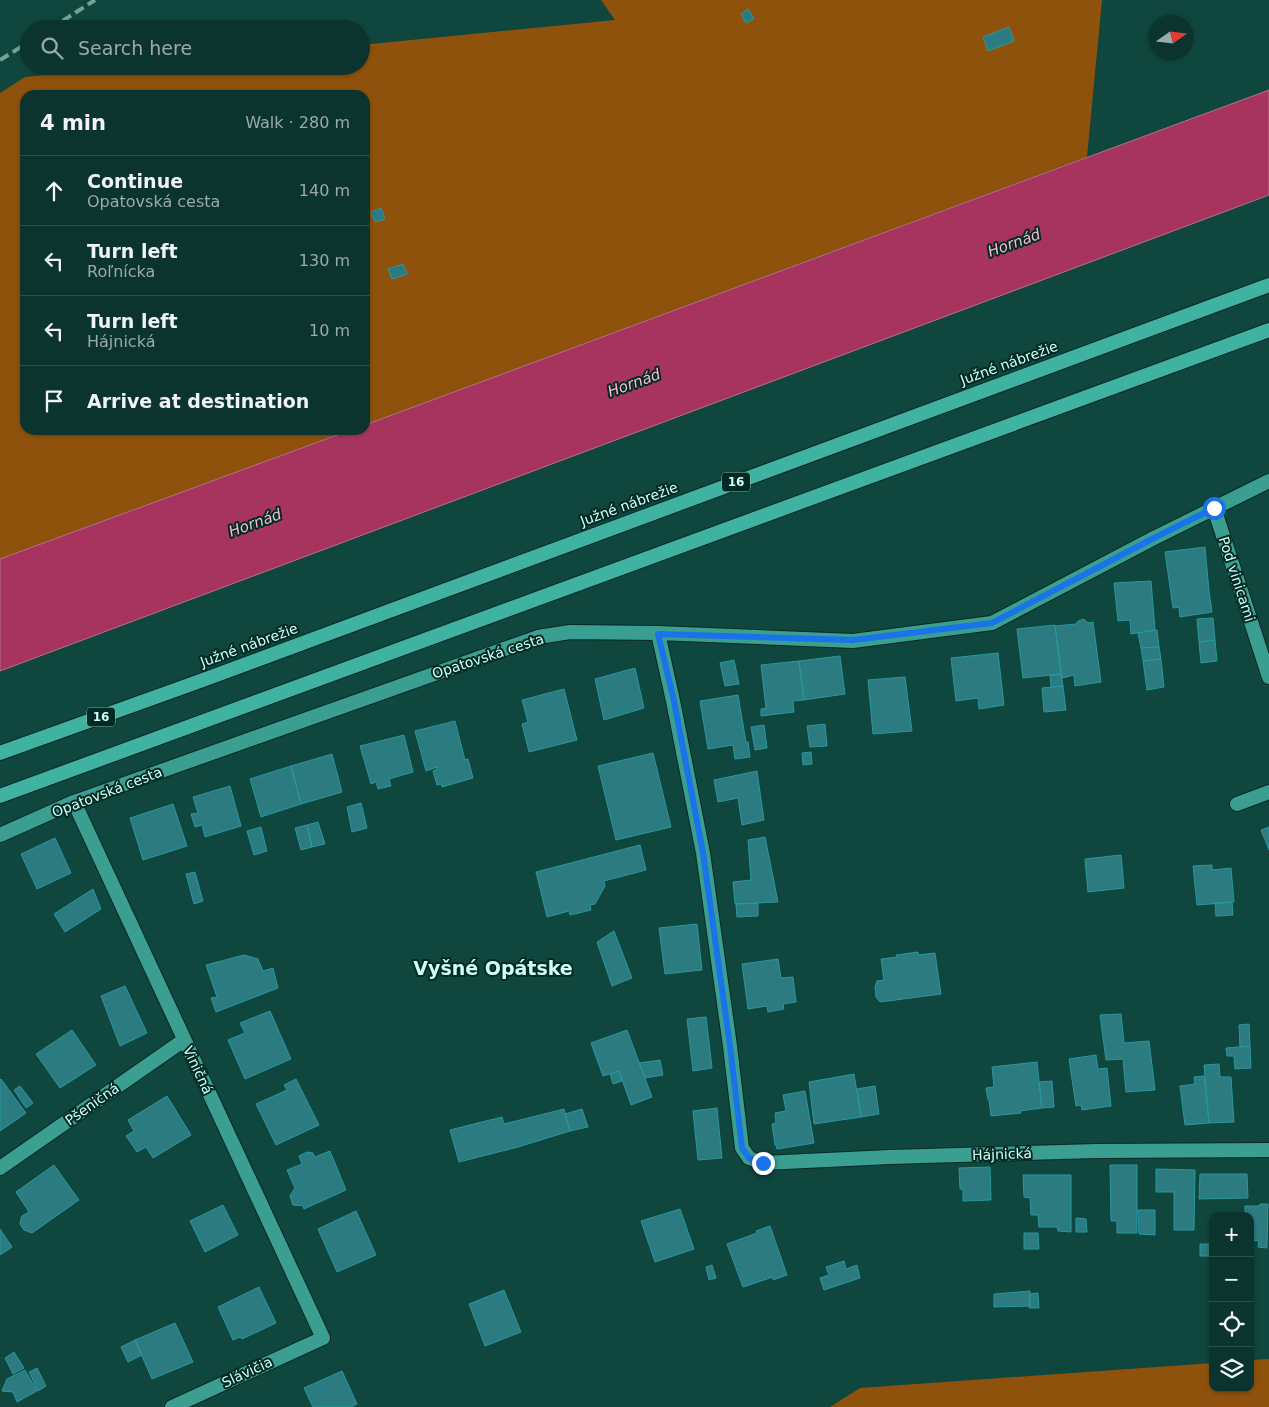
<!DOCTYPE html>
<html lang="en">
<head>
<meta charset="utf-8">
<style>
	:root { --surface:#0b342e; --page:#193f3a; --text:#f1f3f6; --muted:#9aaaaa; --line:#2b4f4a }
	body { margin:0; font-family:"DejaVu Sans",sans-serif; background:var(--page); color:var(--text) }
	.controls { position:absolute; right:15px; bottom:15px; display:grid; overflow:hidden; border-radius:10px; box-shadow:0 1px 4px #0004 }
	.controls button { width:45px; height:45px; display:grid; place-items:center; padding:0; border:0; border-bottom:1px solid var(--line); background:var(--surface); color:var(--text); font:25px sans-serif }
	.compass { position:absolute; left:1149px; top:15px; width:45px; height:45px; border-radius:50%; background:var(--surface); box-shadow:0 1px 4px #0004; rotate:76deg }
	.stop { position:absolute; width:15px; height:15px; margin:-11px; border:4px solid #1a73e8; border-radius:50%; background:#fff }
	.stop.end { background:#1a73e8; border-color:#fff; box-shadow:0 1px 5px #0008 }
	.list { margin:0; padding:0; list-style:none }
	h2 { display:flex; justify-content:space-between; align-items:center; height:65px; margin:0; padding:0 20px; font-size:21px }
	h2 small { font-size:16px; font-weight:400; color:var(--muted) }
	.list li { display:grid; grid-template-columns:32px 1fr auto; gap:15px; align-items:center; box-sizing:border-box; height:70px; padding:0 20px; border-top:1px solid var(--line) }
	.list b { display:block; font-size:19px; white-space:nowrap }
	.list p { margin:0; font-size:16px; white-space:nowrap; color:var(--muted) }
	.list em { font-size:16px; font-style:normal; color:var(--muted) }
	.icon { flex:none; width:28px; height:28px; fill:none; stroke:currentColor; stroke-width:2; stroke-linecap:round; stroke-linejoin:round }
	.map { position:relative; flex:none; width:1269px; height:1407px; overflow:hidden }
	.search { position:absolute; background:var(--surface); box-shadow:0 1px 4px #0004; left:20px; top:20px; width:350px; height:55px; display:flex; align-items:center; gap:12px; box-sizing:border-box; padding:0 18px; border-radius:28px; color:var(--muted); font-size:19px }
	.panel { position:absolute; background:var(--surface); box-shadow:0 1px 4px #0004; left:20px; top:90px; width:350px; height:345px; border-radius:15px }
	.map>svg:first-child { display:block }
	.green { fill:#8f520c }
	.water { fill:#a7345f; stroke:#b4718c }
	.building { fill:#2b7b81; stroke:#29989f }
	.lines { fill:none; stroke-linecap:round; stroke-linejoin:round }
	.minor-casing { stroke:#092925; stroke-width:16 }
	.trunk-casing { stroke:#092925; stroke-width:16 }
	.minor { stroke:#3a9f90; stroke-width:14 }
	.trunk { stroke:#40b2a1; stroke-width:14 }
	.rail { stroke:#71a39a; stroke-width:4; stroke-dasharray:10 5; stroke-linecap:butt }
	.route { stroke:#1a73e8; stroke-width:6 }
	.labels { text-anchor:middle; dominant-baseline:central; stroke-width:4; stroke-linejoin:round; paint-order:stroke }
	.shield { fill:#002b25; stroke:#93bfb7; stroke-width:1 }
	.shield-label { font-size:12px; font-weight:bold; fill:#d2fff6 }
	.street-label { font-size:14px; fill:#d2fff6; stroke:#002b25 }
	.water-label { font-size:15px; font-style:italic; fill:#fcbece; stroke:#002b25 }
	.district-label { font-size:19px; font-weight:bold; fill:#d2fff6; stroke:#002b25 }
</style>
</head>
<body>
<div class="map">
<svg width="1269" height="1407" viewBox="0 0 1269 1407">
	<rect width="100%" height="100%" fill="#0f463e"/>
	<path class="green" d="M601,0H1102L1087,157L365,425V95H25V430H351L0,559V93L25,77L138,66H361V45L615,20Z
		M1269,1359V1407H830L860,1388L1213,1363V1388H1250V1360Z"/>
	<path class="water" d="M1269,90V195L0,671V559L351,430H365V425Z"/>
	<path class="building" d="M748,9L754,19L746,23L741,14Z
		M1009,27L1014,41L988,51L983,37Z
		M381,208L385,219L375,222L371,212Z
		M403,264L407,274L392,279L388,269Z
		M1205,547L1209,591L1212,612L1180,617L1179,607L1173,608L1165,552Z
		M1151,581L1155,630L1131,634L1130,620L1118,621L1114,583Z
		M1213,618L1215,640L1199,642L1197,619Z
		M1084,619L1088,623L1093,622L1101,682L1075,686L1074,675L1062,678L1055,626L1076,624L1078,621Z
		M1055,625L1061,674L1023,678L1017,629Z
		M1157,630L1159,647L1141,648L1138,633Z
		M1215,640L1217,661L1201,663L1199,642Z
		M1159,647L1161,659L1143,661L1141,648Z
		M998,653L1004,705L979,709L978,698L956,701L951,658Z
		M840,656L845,694L804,700L799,661Z
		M1161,659L1164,687L1147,690L1143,661Z
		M734,660L739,684L725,686L720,663Z
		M799,661L804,700L793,701L794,712L761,716V709L766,708L761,665Z
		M635,668L644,708L604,720L595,679Z
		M1061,674L1063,686L1051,687L1050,675Z
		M905,677L912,731L873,734L868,680Z
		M1063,686L1066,710L1044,712L1042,688Z
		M564,689L577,740L529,752L522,724L528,722L522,700Z
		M738,695L746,742H748L750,757L735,759L733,745L708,749L700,701Z
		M455,721L465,760L468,759L473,778L442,787L441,784L437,785L433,771L437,769V767L426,771L415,731Z
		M825,724L827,746L810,747L807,726Z
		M764,725L767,748L755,750L751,727Z
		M404,735L413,772L389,779L391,786L378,789L376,782L371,784L360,746Z
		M811,752L812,764L803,765L802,753Z
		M653,753L671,827L616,840L598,766Z
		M332,754L342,792L301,804L291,766Z
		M291,766L301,804L261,817L250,779Z
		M757,771L764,820L742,825L738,798L718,802L714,780Z
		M230,786L241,826L205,837L202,825L195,827L191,814L198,813L193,797Z
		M361,803L367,828L352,832L347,807Z
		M173,804L187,846L143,860L130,818Z
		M318,822L325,844L312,847L307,825Z
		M307,825L312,847L301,850L295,828Z
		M261,827L267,851L254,855L247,831Z
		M1269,827V850L1261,830Z
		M765,837L778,902L735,904L733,882L751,880L748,840Z
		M55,838L71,873L37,889L21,854Z
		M640,845L646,870L604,881L605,886L595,904L590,905L591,910L570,915L569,911L547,917L536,872Z
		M1121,855L1124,888L1088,892L1085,859Z
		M1212,865V870L1231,868L1234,902L1197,905L1193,866Z
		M195,872L203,901L194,904L186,874Z
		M93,889L101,909L65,932L54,914Z
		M1232,902L1233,915L1216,916L1215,903Z
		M758,903V916L737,917L736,904Z
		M697,924L702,970L665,974L659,928Z
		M614,931L632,978L612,986L597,942Z
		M918,952V955L935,953L941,994L880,1002L876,997L875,987L877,981L884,980L881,959L897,957L896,955Z
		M244,955L258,959L263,971L273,968L278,988L216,1012L211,998L217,997L206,965Z
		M778,959L781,978L793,977L796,1002L783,1004L784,1009L768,1012L767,1006L748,1009L742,964Z
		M125,986L147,1033L120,1046L101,996Z
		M270,1011L291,1059L245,1079L228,1040L245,1033L240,1023Z
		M1121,1014L1124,1043L1149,1041L1155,1090L1126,1092L1123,1059L1106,1060L1100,1015Z
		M706,1017L712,1068L693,1071L687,1019Z
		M1249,1024L1250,1046L1240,1047L1239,1025Z
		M72,1030L96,1065L60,1088L36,1054Z
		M627,1030L652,1097L631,1105L619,1071L603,1076L591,1043Z
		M1250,1046L1251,1068L1235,1069L1234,1056H1227L1226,1048Z
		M1096,1055L1098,1069L1107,1068L1111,1106L1082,1110L1081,1105L1076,1106L1069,1059Z
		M660,1060L663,1075L645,1078L639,1063Z
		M1037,1062L1042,1108L1020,1111L1021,1113L991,1116L989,1100H988L986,1088L994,1087L992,1067Z
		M1219,1064L1220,1077H1231L1234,1122L1209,1123L1204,1065Z
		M619,1071L622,1081L613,1084L610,1074Z
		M854,1074L861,1117L814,1124L809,1082Z
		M1204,1076L1209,1123L1185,1125L1180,1086L1195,1084L1194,1077Z
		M1,1079L26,1113L0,1131V1080Z
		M296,1079L319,1125L276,1145L256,1104L287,1090L284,1085Z
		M1052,1081L1054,1107L1042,1108L1039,1082Z
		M20,1086L33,1103L26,1108L14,1090Z
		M875,1086L879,1114L861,1117L857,1089Z
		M805,1091L814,1143L777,1149L776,1145H775L772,1124L776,1123L775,1113L786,1111L783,1095Z
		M167,1096L191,1135L153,1158L146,1147L137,1152L126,1136L134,1131L128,1120Z
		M717,1108L722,1158L698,1160L693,1111Z
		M564,1109L570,1131L518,1147L459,1162L450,1130L502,1117L504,1124Z
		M582,1109L588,1127L570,1131L565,1114Z
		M330,1151L346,1190L304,1209L303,1206L293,1205L290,1196L295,1188L287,1170L302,1164L299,1156L307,1152L313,1153L315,1157Z
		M54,1165L79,1200L32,1233L24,1230L20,1224L21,1219L22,1216L29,1212L16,1192Z
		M1110,1165H1137V1233H1117V1221H1111Z
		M990,1167L991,1200L963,1201V1189H960L959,1168Z
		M1156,1169L1195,1170L1194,1230H1174V1192H1156Z
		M1200,1174H1247L1248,1198L1199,1199Z
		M1023,1175H1071V1232L1058,1231L1057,1227H1039L1038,1215H1031L1030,1198L1024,1197Z
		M1260,1204H1268L1267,1248L1258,1247L1259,1241L1250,1240V1216H1245V1206H1259Z
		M223,1205L238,1235L205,1252L190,1221Z
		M680,1209L694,1249L655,1262L641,1221Z
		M1138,1210H1155V1235L1139,1234Z
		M356,1211L376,1255L337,1272L318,1229Z
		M1076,1218L1086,1219L1087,1232H1076Z
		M770,1226L787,1275L773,1280V1277L743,1287L727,1244L757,1233L756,1231Z
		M0,1229L12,1247L0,1255Z
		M1024,1233H1038L1039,1249H1024Z
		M1200,1244H1211V1256H1200Z
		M844,1261L846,1269L857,1265L860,1278L824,1290L820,1278L829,1275L826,1267Z
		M712,1265L716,1278L709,1280L706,1267Z
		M259,1287L276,1323L242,1339L240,1337L233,1340L218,1307Z
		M504,1290L521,1332L485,1346L469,1304Z
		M1030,1291V1306L994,1307V1294Z
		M1038,1293L1039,1308H1029L1030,1294Z
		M175,1323L193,1362L152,1379L135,1340Z
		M135,1340L142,1355L128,1362L121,1347Z
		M14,1352L24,1368L13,1374L5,1358Z
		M37,1368L46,1386L38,1391L29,1372Z
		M25,1370L37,1391L17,1402L13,1392L2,1391L7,1379Z
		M342,1371L357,1404L351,1407H313L304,1388Z"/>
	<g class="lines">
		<g class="minor-casing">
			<path id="minor" d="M1214,508L1269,677
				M658,633L673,701L703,853L730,1046L742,1148L749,1158L763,1163L890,1157L1097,1151L1269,1150
				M74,802L323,1338L172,1407
				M1237,804L1269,792
				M0,835L74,802L538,637L570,632L658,633L853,641L992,623L1154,538L1269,481
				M0,1168L184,1040"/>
		</g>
		<g class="trunk-casing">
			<path id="trunk" d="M0,753L203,680L1269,285
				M0,796L1269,330"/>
		</g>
		<use href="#minor" class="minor"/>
		<use href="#trunk" class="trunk"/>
		<path class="rail" d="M50,29L95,0
			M0,60L29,42"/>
	</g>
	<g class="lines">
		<path class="route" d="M763,1163L749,1158L742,1148L730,1046L703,853L674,701L658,634L853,640L992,623L1154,538L1214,508"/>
	</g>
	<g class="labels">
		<g class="shield">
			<rect x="722" y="472.5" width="28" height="19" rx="4"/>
			<rect x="87" y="707.5" width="28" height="19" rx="4"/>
		</g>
		<g class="shield-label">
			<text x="736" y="482">16</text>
			<text x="101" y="717">16</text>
		</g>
		<g class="street-label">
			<text transform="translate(1009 363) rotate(-20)">Južné nábrežie</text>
			<text transform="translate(629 504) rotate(-20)">Južné nábrežie</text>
			<text transform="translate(1237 579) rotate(72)">Pod vinicami</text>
			<text transform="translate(249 645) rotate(-20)">Južné nábrežie</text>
			<text transform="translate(488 656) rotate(-18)">Opatovská cesta</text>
			<text transform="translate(107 792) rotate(-21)">Opatovská cesta</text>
			<text transform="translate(198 1070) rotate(65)">Viničná</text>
			<text transform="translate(92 1104) rotate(-35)">Pšeničná</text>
			<text transform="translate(1002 1154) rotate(-2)">Hájnická</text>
			<text transform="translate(247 1372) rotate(-25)">Slávičia</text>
		</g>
		<g class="water-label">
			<text transform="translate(1014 243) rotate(-20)">Hornád</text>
			<text transform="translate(634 383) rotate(-20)">Hornád</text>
			<text transform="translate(255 523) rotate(-20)">Hornád</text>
		</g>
		<g class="district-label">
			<text x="493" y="968">Vyšné Opátske</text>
		</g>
	</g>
</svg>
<div class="controls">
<button>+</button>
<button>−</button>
<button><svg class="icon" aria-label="locate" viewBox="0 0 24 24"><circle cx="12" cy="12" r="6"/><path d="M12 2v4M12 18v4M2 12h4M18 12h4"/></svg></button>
<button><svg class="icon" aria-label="layers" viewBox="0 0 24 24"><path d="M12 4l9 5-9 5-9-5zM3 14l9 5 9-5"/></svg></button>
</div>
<svg class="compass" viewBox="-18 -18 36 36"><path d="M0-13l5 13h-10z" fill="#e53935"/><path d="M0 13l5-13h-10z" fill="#9aaaaa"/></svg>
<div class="stop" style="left:1214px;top:508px"></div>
<div class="stop end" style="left:763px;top:1163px"></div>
<div class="search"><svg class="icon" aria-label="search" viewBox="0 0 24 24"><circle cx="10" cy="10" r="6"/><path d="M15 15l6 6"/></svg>Search here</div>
<section class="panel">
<h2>4 min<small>Walk · 280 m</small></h2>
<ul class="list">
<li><svg class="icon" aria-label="ahead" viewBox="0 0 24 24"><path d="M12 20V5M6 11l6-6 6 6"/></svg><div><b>Continue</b><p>Opatovská cesta</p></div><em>140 m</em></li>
<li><svg class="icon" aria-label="left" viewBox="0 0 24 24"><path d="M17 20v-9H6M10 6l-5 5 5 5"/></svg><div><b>Turn left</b><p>Roľnícka</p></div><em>130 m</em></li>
<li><svg class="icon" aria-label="left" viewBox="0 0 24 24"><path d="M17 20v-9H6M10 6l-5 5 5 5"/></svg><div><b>Turn left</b><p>Hájnická</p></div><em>10 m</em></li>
<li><svg class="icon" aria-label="arrive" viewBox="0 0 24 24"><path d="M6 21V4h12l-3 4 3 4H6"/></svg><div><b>Arrive at destination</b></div></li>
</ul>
</section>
</div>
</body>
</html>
